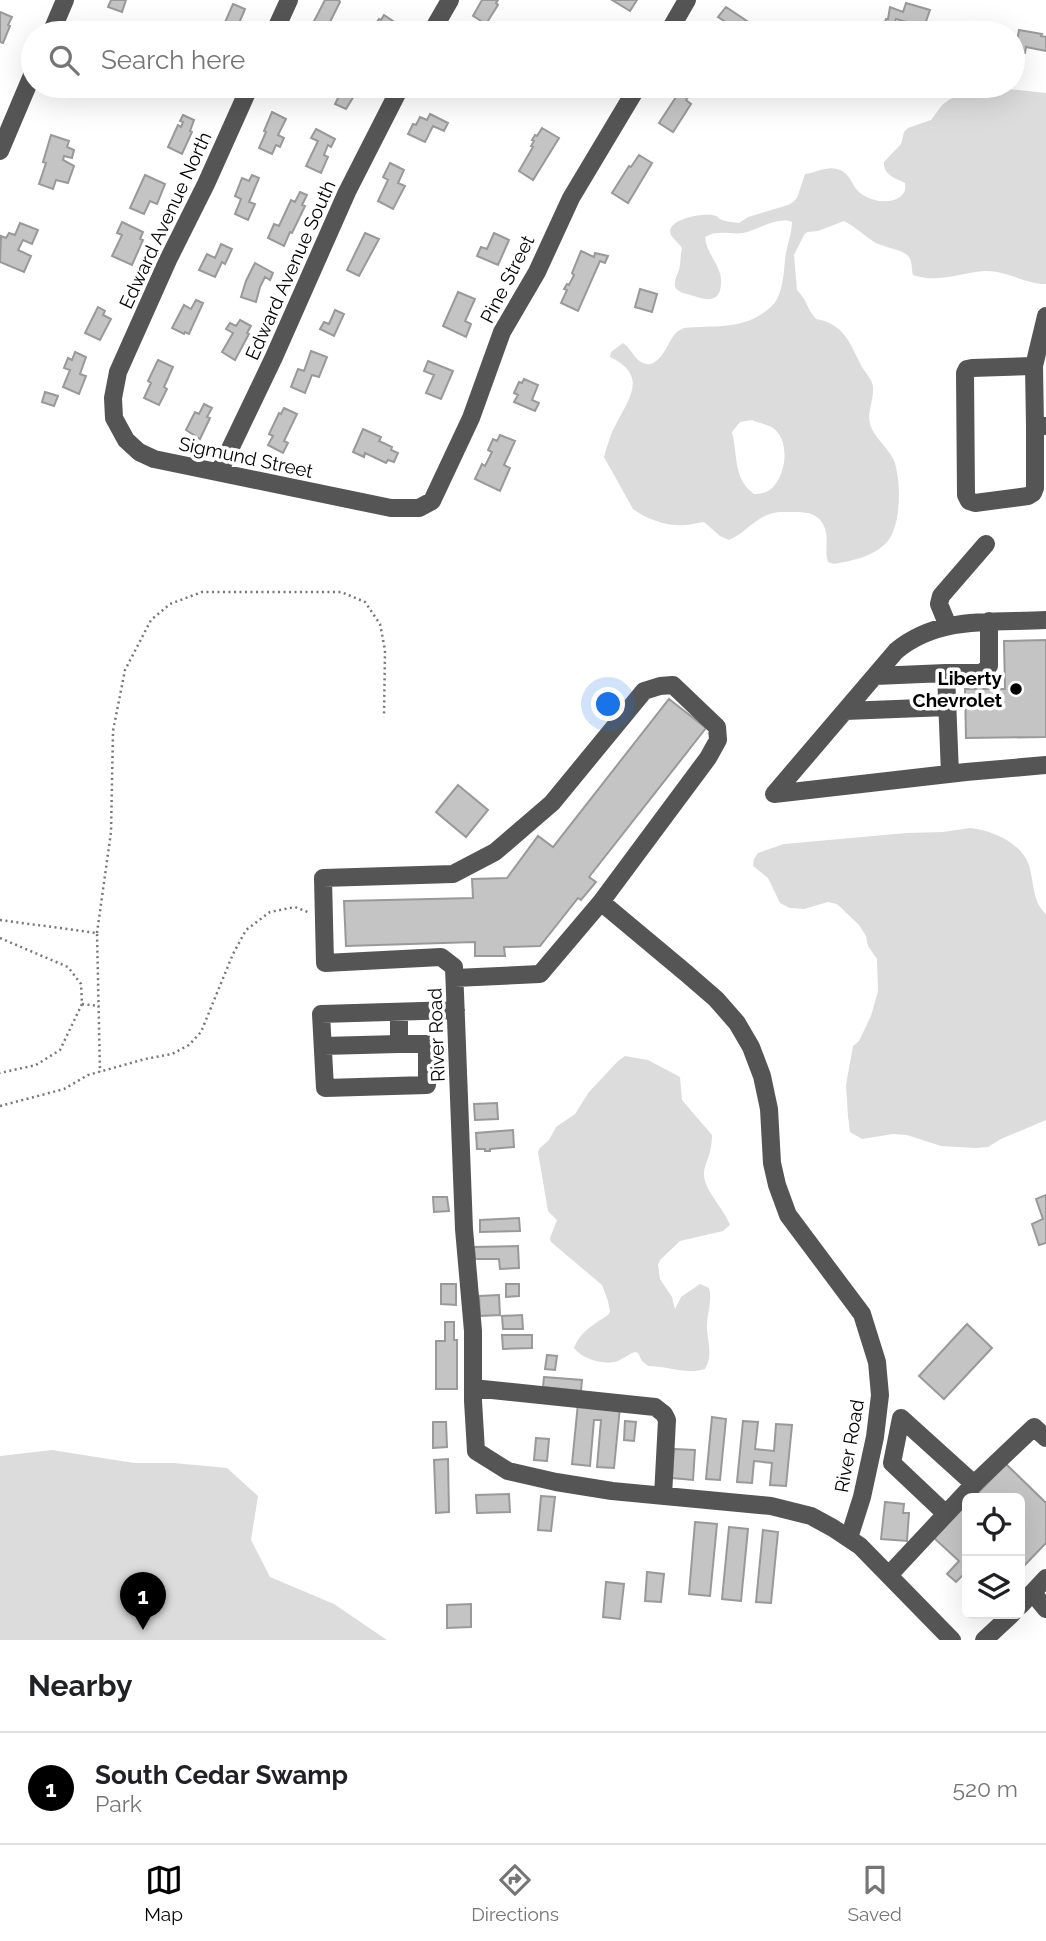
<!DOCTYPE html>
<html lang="en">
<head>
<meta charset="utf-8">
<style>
	:root { --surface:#fff; --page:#f2f2f2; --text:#202124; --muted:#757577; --line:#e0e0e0; --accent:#000 }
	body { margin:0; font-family:Raleway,sans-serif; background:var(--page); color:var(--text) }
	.controls { position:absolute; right:21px; bottom:21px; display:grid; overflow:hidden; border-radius:10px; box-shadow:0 7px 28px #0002 }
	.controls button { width:63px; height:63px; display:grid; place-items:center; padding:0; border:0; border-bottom:2px solid var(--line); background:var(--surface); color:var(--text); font:35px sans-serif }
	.you { position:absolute; left:609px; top:705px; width:24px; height:24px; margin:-18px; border:5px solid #fff; border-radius:50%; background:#1a73e8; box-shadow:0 0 0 10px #1a73e833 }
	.badge { display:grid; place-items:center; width:46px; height:46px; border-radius:50%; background:var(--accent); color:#fff; font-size:23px; font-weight:700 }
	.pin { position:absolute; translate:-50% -58px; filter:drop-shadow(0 2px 4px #0008) }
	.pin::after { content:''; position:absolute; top:37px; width:24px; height:21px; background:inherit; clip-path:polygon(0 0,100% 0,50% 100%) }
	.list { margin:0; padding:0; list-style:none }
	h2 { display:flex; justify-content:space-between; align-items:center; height:91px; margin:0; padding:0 28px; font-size:30px }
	h2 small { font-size:23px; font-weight:400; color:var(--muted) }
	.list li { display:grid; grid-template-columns:46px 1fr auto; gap:21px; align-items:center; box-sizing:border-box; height:112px; padding:0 28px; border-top:2px solid var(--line) }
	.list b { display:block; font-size:26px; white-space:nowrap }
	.list p { margin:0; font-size:23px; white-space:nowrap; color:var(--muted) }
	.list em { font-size:23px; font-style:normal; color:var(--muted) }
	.icon { flex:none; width:38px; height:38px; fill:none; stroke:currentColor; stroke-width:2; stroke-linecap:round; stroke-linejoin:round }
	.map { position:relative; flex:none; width:1046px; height:1640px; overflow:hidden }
	.search { position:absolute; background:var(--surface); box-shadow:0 7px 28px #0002; left:21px; right:21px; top:21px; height:77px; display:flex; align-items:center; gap:18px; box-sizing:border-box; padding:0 24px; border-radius:38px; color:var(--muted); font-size:26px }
	.sheet { height:203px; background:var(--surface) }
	nav { display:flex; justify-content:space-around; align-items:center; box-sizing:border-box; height:98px; border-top:2px solid var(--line); background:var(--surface); font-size:19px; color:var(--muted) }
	nav a { display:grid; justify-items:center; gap:4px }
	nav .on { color:var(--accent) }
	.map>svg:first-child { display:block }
	.green { fill:#dcdcdc; fill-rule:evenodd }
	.building { fill:#c4c4c4; stroke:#999; stroke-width:2 }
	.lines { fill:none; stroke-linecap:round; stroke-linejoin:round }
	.path { stroke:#777; stroke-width:2.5; stroke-dasharray:2 3.5; stroke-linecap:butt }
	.minor { stroke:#555; stroke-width:18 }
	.poi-dot { fill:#000; stroke:#fff; stroke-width:2.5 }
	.labels { text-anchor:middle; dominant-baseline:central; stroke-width:7; stroke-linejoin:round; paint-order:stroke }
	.street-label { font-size:19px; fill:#000; stroke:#fff }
	.poi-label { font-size:19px; font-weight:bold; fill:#000; stroke:#fff; text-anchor:end }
</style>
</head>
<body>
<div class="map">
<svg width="1046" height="1640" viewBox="0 0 1046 1640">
	<rect width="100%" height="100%" fill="#fff"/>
	<path class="green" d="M1008,89L1046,93V284C1026,284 1007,271 986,271C961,272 938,284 913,275C911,268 913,260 907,255C902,250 884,247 876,243C864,236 856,227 844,221L818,231L807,232L804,235L794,255L797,290C808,301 806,308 816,319C845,324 850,344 862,367C867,375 874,381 873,390C873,404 866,414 871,427C877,441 890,449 895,463C901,484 902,530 884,545C871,557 851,561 834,564L828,562L827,558C825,548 829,536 824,526C817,510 800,512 786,512C778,512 773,512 765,516C752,522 743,534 729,540L720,536L704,522C698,523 693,524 687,525C669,527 648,520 633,509L604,457C607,447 610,435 615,426C629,398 649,376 610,357L611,352L623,343C631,348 634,359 643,363C659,370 668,343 674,335C677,331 680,330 684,328C711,325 739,330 763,313C769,309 775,304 778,297C783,286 784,271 785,260C786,247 792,234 792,222C777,216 758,230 743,233C730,235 718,229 705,237C706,254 723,267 721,284C720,302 708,301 694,296C687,294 677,293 675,286C674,280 677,275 679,270C681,263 680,255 682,248C679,243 673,239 671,235C664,219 703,213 712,215C719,216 716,217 722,220C728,222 734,222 739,223L748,217L788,205L793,202L797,198L805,174C816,173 826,166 837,169C850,172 851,184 859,192C869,201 889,205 900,197C905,193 906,189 905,183C896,178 883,175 884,162L901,144L904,132L908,128L931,120L942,105L950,99L965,94ZM752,420C758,423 767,424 773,428C792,441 786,483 766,492C765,493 756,494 754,494C733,479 738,456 732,432L740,422Z
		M970,828C992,830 1025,844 1030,869C1034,885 1033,902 1046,914V1120L1001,1139L988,1147L975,1148L941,1146L907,1135L893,1134L862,1139L850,1132L848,1116L846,1085L853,1046L859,1041L871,1016L878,991L877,959L868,946L866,936L859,925L837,904L828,902L804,909L790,908L780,903L768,878L753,866L754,859L758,853L784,844L907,833L943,832Z
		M625,1056L648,1060L680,1077L682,1100L712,1135C712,1141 711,1147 710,1152C708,1160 704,1166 704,1174C704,1191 724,1208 730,1225L723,1231L680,1241L660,1260L658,1265L660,1279L672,1297L675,1309L681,1297L700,1284L709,1288C713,1302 706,1315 707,1329C708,1344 713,1355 705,1369C687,1375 667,1366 648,1366L642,1361L638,1353L635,1352C629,1354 624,1358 618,1361C605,1366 582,1359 574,1348C579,1333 594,1324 608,1315L610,1312L608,1301L602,1285L551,1242L550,1238L557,1220L548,1211L538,1152L540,1148L549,1140L556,1127L575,1114L589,1092L618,1061Z
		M52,1450L134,1463H174L227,1468L258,1496L251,1540L270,1577L334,1604L387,1640H0V1456Z"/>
	<path class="building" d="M111,0H126L122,12L108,7Z
		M325,0H339L340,2L325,32L312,25Z
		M482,0H498L496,3L498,5L486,24L473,16Z
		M612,0H637L630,11Z
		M906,3L930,10L924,27L896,19L892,30L883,28L886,19H888L890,7L903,12Z
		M233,4L245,9L235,33L227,32V33H213L214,32L218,33L221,26L223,27Z
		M726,7L747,21L739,33H716L724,21L718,17Z
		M0,12L12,17L8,25L10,26L3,43L0,42Z
		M384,15L393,21L390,25L393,27L389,33H370L379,19L381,20Z
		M1019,30L1042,34L1041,36L1046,37V51L1026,47L1025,53L1015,52Z
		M344,86H360L346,109L335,104Z
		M678,86H689L694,89L686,100L691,104L673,132L659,123L676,97L672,94Z
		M272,112L286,119L278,135L284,138L280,147L276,145L272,154L259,148L266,132L264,131Z
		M430,114L448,123L444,131L433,126L425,142L408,134L413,124L416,125L420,117L427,120Z
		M183,115L194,120L190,131L192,132L182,154L168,147L178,125L181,127L183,122L180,121Z
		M542,128L559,138L533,180L519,171L533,147L531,146L534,141L532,140L535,135L537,136Z
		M316,129L335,139L331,147L328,145L324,155L328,157L321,173L306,166L318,141L311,138Z
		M51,135L69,141L67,147L74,150L72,158L64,156L63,160L74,166L68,183L56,180L53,189L39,184L46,163L43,162Z
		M639,155L652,163L628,203L612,193L629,166L631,167Z
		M390,163L404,170L398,183L405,186L393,209L378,201L388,180L383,177Z
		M145,175L165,184L157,204L150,201L144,214L130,208Z
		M252,175L259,178L249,202L255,204L248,220L235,214L241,199L235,196L242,178L249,181Z
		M300,192L307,195L302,205L305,206L292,233L290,232L284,246L268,238L274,224L279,226L291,200L295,202Z
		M122,222L143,232L140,239L143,240L132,265L112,256L122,235L117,233Z
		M20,223L38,230L32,244L23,240L18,250L31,256L24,272L0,262L1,236L6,238L9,233L15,235Z
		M365,233L379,239L359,276L347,270Z
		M494,233L509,240L498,265L477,256L481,247L487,249Z
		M221,244L232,249L225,264L222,262L215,277L199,270L207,254L215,258Z
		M581,251L594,257L595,253L608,256L605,263L600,261L578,311L561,303L567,290L564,289L567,284L569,285L574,275L572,273Z
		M255,263L273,273L270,280L265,277L260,287L256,302L241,297L246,281Z
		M640,289L657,294L652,312L635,307Z
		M458,292L475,299L465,321L471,324L466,337L443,326Z
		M196,300L203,303L189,334L185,332L184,334L172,328L184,305L191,309Z
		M98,307L105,311L103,315L111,319L100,340L85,333Z
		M335,310L344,314L334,336L320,329L324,322L329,324Z
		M240,320L251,326L247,333L249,334L235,360L222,352L233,333L226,329L230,323L236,326Z
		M311,351L327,357L319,377L312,375L305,393L291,387L298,369L304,371Z
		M75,352L86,357L80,374L86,376L79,394L63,387L70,370L64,368L68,358L72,360Z
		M158,360L173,367L164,387L167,389L159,405L144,398L151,383L148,381Z
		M428,361L453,371L441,399L426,393L434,375L424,371Z
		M524,379L538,385L532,400L539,403L535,411L514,402L518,395L514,393L519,382L522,383Z
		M45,392L58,396L54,406L42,402Z
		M204,404L212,408L207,417L210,418L200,439L186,430L195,412L199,414Z
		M284,408L297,414L284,441L288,443L283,453L268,445L273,436L269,434L279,413L281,414Z
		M363,429L381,437L379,441L392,447L391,450L398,453L394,462L388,460L386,463L365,453L364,457L353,452Z
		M500,435L515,441L504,465L510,468L500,491L475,479L482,464L485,466L492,452L488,450L493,439L497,441Z
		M1046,640V737L966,738L965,689H1005L1004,641Z
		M669,699L706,728L589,877L596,882L581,900L578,898L540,946L504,947L505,956H475V942L346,946L344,901L473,898L472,879L507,878L538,836L553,847Z
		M458,785L488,810L466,837L436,812Z
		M497,1103L498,1119L475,1120L474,1104Z
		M513,1130L514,1147L490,1149V1151H485V1149H477L476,1133Z
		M1046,1195V1243L1039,1245L1032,1224L1043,1219L1036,1199Z
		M433,1197H447L449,1211L434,1212Z
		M519,1218L520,1231L480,1232V1220Z
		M518,1246L519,1268L500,1269L499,1259H475L474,1247Z
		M441,1284H456V1305L441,1304Z
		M506,1284H519V1296L506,1297Z
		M499,1295L500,1315L480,1316L479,1296Z
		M522,1315L523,1329H503L502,1316Z
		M445,1322H454V1340H457V1389H436V1341H445Z
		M967,1324L992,1348L944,1399L919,1376Z
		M502,1335H532V1348L503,1349Z
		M547,1355L557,1356L555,1370L545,1369Z
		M544,1377L582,1380L581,1391L543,1387Z
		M578,1403L620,1407L614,1468L597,1467L601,1420H594L590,1466L572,1464Z
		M712,1417L726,1419L720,1480L706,1479Z
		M625,1421L636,1422L634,1441L624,1440Z
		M743,1421L758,1422L755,1449L774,1451L776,1424L792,1425L786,1486L770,1485L772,1463L754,1461L752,1483L737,1482Z
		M433,1422H446L447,1447L433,1448Z
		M536,1438L549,1439L547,1461L534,1460Z
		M674,1449L695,1450L693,1480L672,1478Z
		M448,1459L449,1512L436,1513L434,1460Z
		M1006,1464L1046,1503V1543L1020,1570V1498H973Z
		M509,1494L510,1512L477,1513L476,1495Z
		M541,1496L555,1497L551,1531L538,1530Z
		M885,1502L904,1504L903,1513H909L907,1541L881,1539Z
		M967,1504V1571L956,1582L947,1574L959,1561L934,1538Z
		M695,1522L717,1524L710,1596L689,1594Z
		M729,1527L748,1529L741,1601L722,1599Z
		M763,1530L778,1532L771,1603L756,1602Z
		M647,1572L664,1574L661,1602L645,1601Z
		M606,1582L624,1584L620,1619L603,1617Z
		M471,1604V1627L447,1628V1605Z"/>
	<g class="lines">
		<path class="path" d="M0,920L97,933L100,1072
			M97,933L111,832L113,731L125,670L151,620L170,604L202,592H341L365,602L380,624L385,650L384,717
			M0,938L68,967L81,984L82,1004L60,1050L36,1065L0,1073
			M82,1004L99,1006
			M0,1106L64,1089L88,1075L145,1059L172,1054L189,1045L201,1032L233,954L246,930L270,912L295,907L310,913"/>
		<path class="minor" d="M51,33L65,0
			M274,33L289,0
			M431,33L450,0
			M668,33L687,0
			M250,86L206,184L168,260L118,372L113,398L114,418L126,440L139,452L154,459L391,508H419L432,501L471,418L502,332L537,272L571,198L638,86
			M0,151L33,73
			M1046,316L1034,366L972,368L967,369L965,373L966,495L969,501L975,503L1028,496L1033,493L1035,488V426H1046
			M1034,366L1035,426
			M219,472L274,357L347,192L401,86
			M1046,620C994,623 939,615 896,651L774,794L966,772L1046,765
			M948,626L939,604L941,596L986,544
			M946,673L950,774
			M875,676L946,673H982L989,666V621
			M845,711L947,707
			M601,902L708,758L718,740L717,727L673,685L660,686L644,691L552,803L495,852L453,874L323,878L325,963L441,957L454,967L464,1229L473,1331V1401L476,1451L508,1471L556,1482L612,1491L771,1506L811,1516L833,1528L860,1546L952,1640
			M455,978L540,974L601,902L686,973L716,999L737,1023L751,1047L762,1076L769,1109L772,1163L777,1185L788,1215L862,1314L877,1362L880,1395L875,1437L862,1497L849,1538
			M399,1012V1044H427V1085L325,1088L321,1014L456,1010
			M323,1046L399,1044
			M473,1388L655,1407L664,1414L667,1420L663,1496
			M974,1484L1034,1427L1046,1438
			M889,1575L974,1484L901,1418L892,1463L946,1514
			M1033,1593L1046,1609
			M1020,1606L1046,1578
			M984,1640L1012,1614"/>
	</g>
	<circle class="poi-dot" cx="1016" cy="689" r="7"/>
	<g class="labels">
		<g class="street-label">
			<text transform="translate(165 220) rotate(-65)">Edward Avenue North</text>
			<text transform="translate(290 270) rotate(-66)">Edward Avenue South</text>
			<text transform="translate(507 279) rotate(-63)">Pine Street</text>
			<text transform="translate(246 457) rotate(12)">Sigmund Street</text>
			<text transform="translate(436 1035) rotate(-92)">River Road</text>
			<text transform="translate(849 1446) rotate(-80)">River Road</text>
		</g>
		<g class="poi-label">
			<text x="1002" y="678">Liberty<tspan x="1002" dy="22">Chevrolet</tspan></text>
		</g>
	</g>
</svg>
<div class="controls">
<button><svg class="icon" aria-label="locate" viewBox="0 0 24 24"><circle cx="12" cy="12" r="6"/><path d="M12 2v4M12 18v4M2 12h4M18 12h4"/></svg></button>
<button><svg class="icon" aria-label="layers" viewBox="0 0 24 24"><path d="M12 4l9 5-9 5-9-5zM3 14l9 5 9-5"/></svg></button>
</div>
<div class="you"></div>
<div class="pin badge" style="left:143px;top:1630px">1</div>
<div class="search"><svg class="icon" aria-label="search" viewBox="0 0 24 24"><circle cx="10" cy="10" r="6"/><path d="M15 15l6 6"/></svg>Search here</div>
</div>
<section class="sheet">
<h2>Nearby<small></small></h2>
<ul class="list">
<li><span class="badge">1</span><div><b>South Cedar Swamp</b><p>Park</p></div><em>520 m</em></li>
</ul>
</section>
<nav>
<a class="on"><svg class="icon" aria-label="map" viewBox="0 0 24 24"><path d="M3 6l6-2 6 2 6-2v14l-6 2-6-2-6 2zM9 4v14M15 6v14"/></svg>Map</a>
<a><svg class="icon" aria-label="directions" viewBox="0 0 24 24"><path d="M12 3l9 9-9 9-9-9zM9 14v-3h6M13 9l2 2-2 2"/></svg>Directions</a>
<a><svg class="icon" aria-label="saved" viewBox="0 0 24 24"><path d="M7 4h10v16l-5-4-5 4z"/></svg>Saved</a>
</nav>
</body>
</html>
